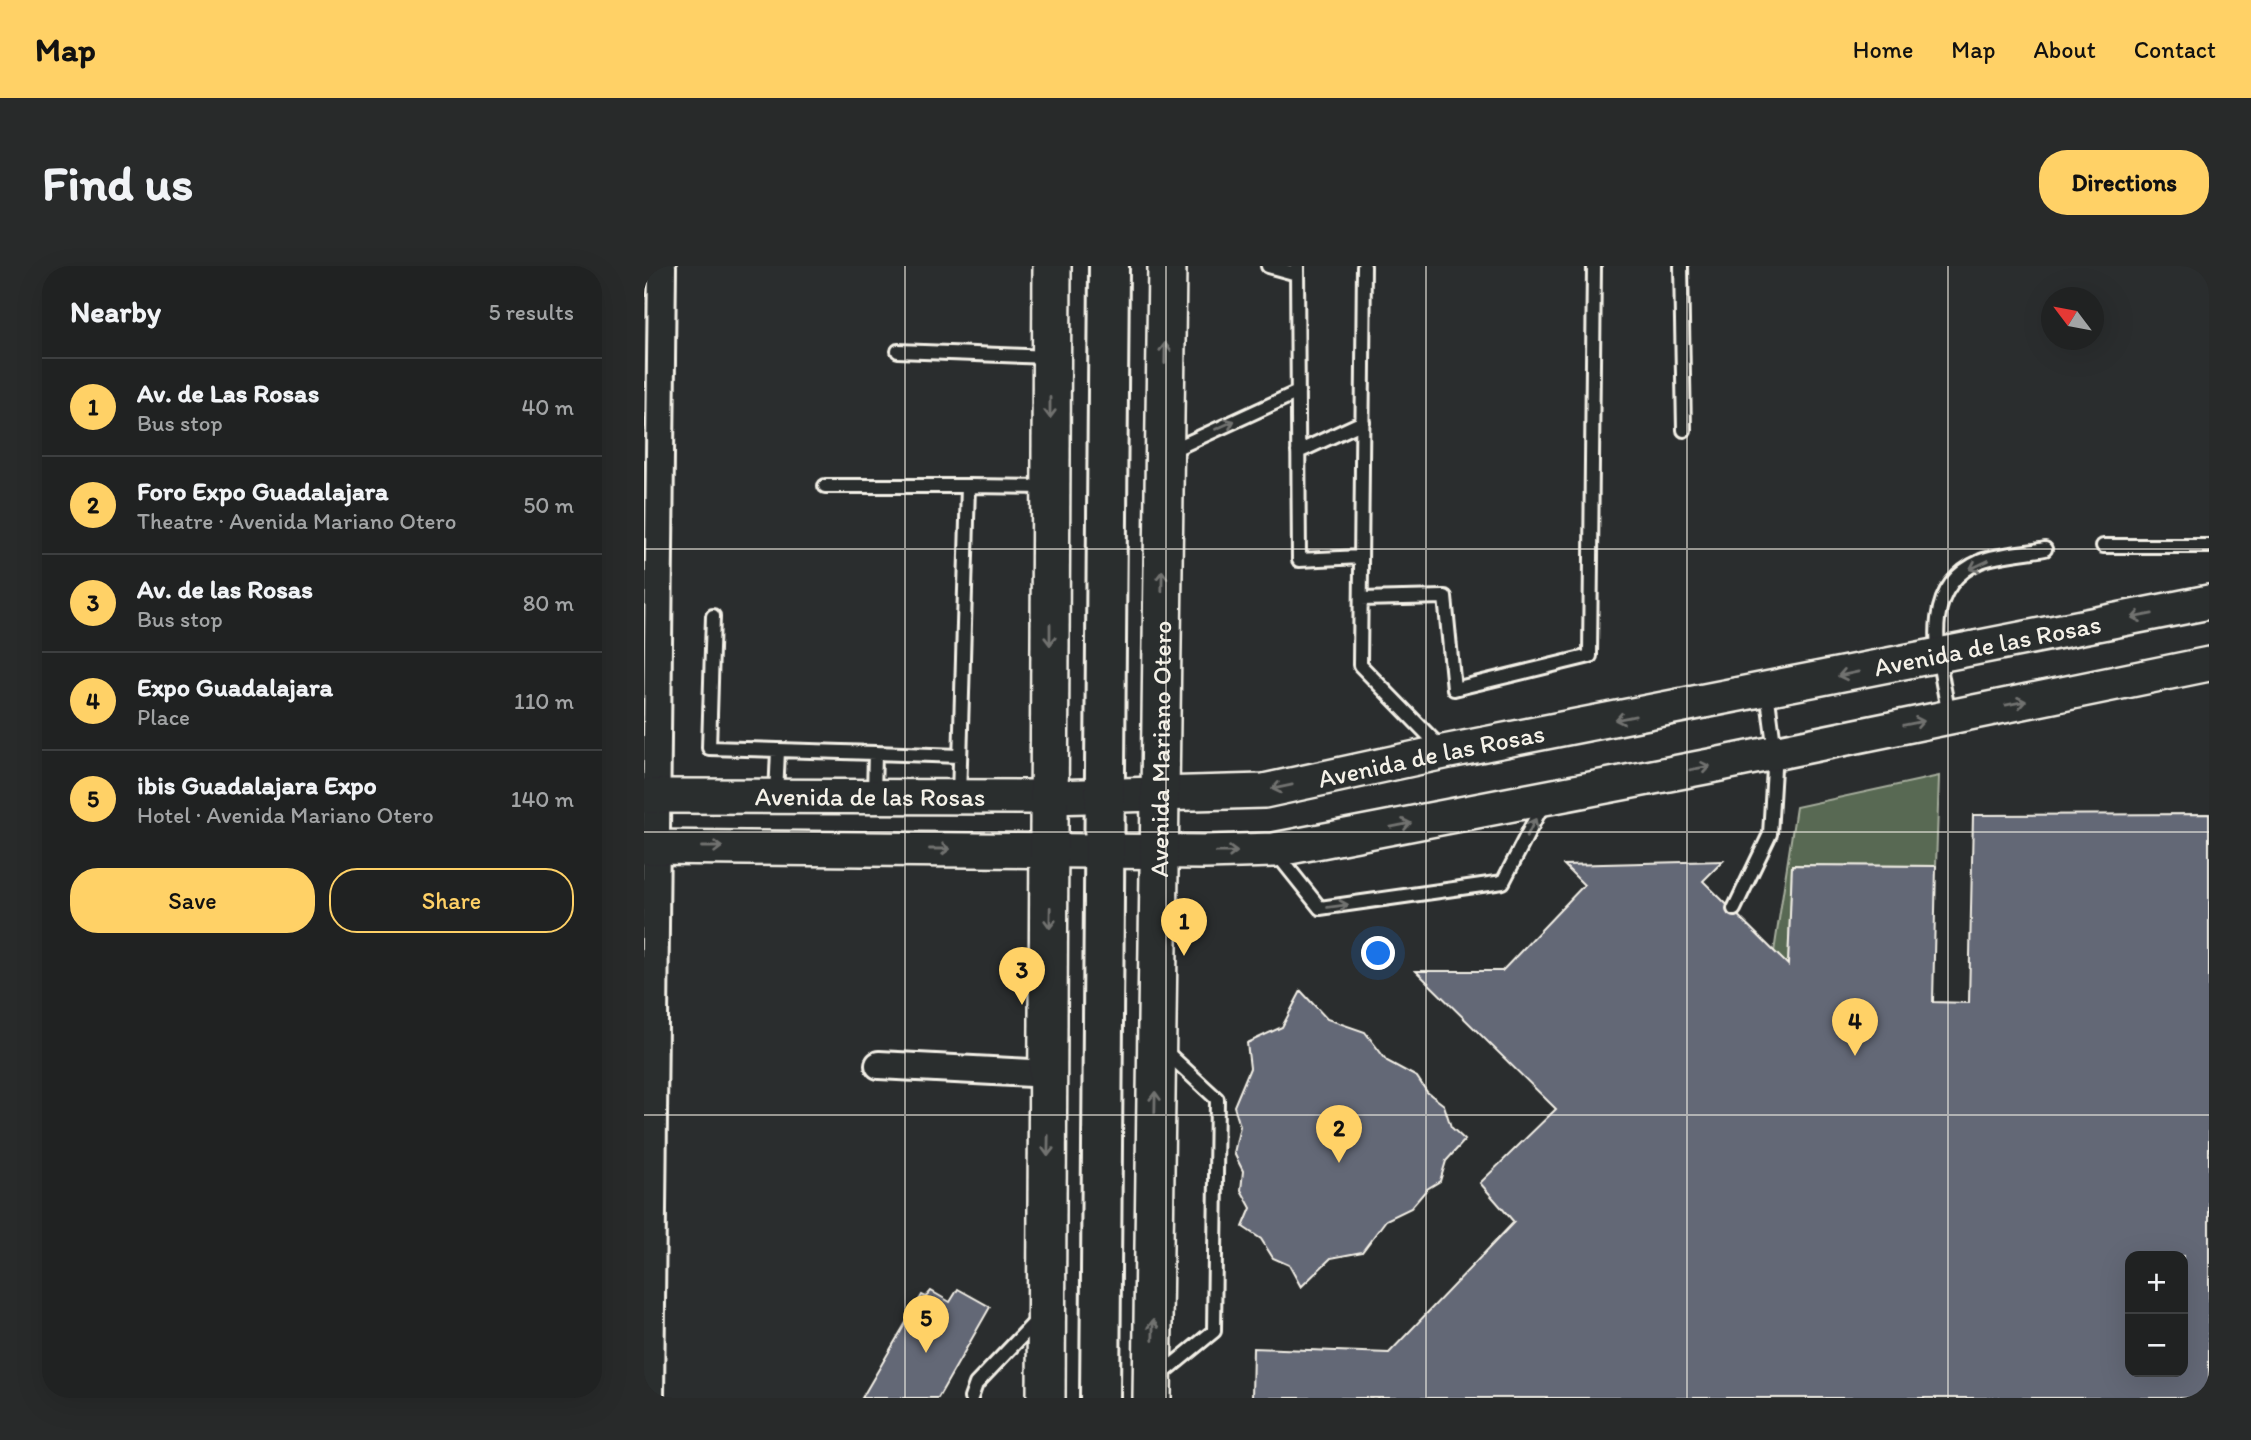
<!DOCTYPE html>
<html lang="en">
<head>
<meta charset="utf-8">
<style>
	:root { --surface:#202222; --page:#282a2a; --text:#f1f3f6; --muted:#a2a4a5; --line:#3d3f40; --accent:#ffd166 }
	body { margin:0; font-family:Itim,sans-serif; background:var(--page); color:var(--text) }
	.controls { position:absolute; right:21px; bottom:21px; display:grid; overflow:hidden; border-radius:14px; box-shadow:0 7px 28px #0002 }
	.controls button { width:63px; height:63px; display:grid; place-items:center; padding:0; border:0; border-bottom:2px solid var(--line); background:var(--surface); color:var(--text); font:35px sans-serif }
	.compass { position:absolute; left:1397px; top:21px; width:63px; height:63px; border-radius:50%; background:var(--surface); box-shadow:0 7px 28px #0002; rotate:302deg }
	.you { position:absolute; left:735px; top:688px; width:24px; height:24px; margin:-18px; border:5px solid #fff; border-radius:50%; background:#1a73e8; box-shadow:0 0 0 10px #1a73e833 }
	.badge { display:grid; place-items:center; width:46px; height:46px; border-radius:50%; background:var(--accent); color:#111; font-size:23px; font-weight:700 }
	.pin { position:absolute; translate:-50% -58px; filter:drop-shadow(0 2px 4px #0008) }
	.pin::after { content:''; position:absolute; top:37px; width:24px; height:21px; background:inherit; clip-path:polygon(0 0,100% 0,50% 100%) }
	.list { margin:0; padding:0; list-style:none }
	h2 { display:flex; justify-content:space-between; align-items:center; height:91px; margin:0; padding:0 28px; font-size:30px }
	h2 small { font-size:23px; font-weight:400; color:var(--muted) }
	.list li { display:grid; grid-template-columns:46px 1fr auto; gap:21px; align-items:center; box-sizing:border-box; height:98px; padding:0 28px; border-top:2px solid var(--line) }
	.list b { display:block; font-size:26px; white-space:nowrap }
	.list p { margin:0; font-size:23px; white-space:nowrap; color:var(--muted) }
	.list em { font-size:23px; font-style:normal; color:var(--muted) }
	.actions { display:flex; gap:14px; padding:21px 28px }
	.actions a { flex:1; padding:16px 0; border:2px solid var(--accent); border-radius:28px; text-align:center; font-size:24px; color:var(--accent) }
	.actions .main { background:var(--accent); color:#111 }
	.map { position:relative; flex:none; width:1565px; height:1132px; overflow:hidden; border-radius:28px }
	header { display:flex; align-items:center; gap:42px; box-sizing:border-box; height:98px; padding:0 35px; background:var(--accent); color:#111 }
	header strong { font-size:33px }
	nav { display:flex; gap:38px; margin-inline-start:auto; font-size:24px }
	.intro { display:flex; align-items:center; justify-content:space-between; box-sizing:border-box; height:168px; padding:0 42px }
	h1 { margin:0; font-size:49px }
	.button { padding:18px 32px; border-radius:28px; background:var(--accent); color:#111; font-size:24px; font-weight:700 }
	main { display:flex; gap:42px; padding:0 42px }
	aside { flex:1; background:var(--surface); border-radius:28px; box-shadow:0 7px 28px #0002 }
	.map>svg:first-child { display:block }
	.green { fill:#586952; stroke:#a6ad9d; stroke-width:2 }
	.building { fill:#646776; stroke:#f4f1e8; stroke-width:2; fill-rule:evenodd }
	.lines { fill:none; stroke-linecap:round; stroke-linejoin:round }
	.service-casing { stroke:#f4f1e8; stroke-width:18 }
	.minor-casing { stroke:#f4f1e8; stroke-width:32 }
	.tertiary-casing { stroke:#f4f1e8; stroke-width:38 }
	.secondary-casing { stroke:#f4f1e8; stroke-width:42 }
	.primary-casing { stroke:#f4f1e8; stroke-width:44 }
	.service { stroke:#2a2d2e; stroke-width:12 }
	.minor { stroke:#2a2d2e; stroke-width:26 }
	.tertiary { stroke:#2a2d2e; stroke-width:33 }
	.secondary { stroke:#2a2d2e; stroke-width:37 }
	.primary { stroke:#2a2d2e; stroke-width:38 }
	.oneway { stroke:#71726f }
	.grid { fill:none; stroke:#f4f1e8; stroke-width:2; stroke-opacity:0.55 }
	.labels { text-anchor:middle; dominant-baseline:central; stroke-width:5; stroke-linejoin:round; paint-order:stroke }
	.street-label { font-size:26px; fill:#f4f1e8; stroke:#2a2d2e }
</style>
</head>
<body>
<header>
<strong>Map</strong>
<nav><a>Home</a><a>Map</a><a>About</a><a>Contact</a></nav>
</header>
<div class="intro"><h1>Find us</h1><a class="button">Directions</a></div>
<main>
<aside>
<h2>Nearby<small>5 results</small></h2>
<ul class="list">
<li><span class="badge">1</span><div><b>Av. de Las Rosas</b><p>Bus stop</p></div><em>40 m</em></li>
<li><span class="badge">2</span><div><b>Foro Expo Guadalajara</b><p>Theatre · Avenida Mariano Otero</p></div><em>50 m</em></li>
<li><span class="badge">3</span><div><b>Av. de las Rosas</b><p>Bus stop</p></div><em>80 m</em></li>
<li><span class="badge">4</span><div><b>Expo Guadalajara</b><p>Place</p></div><em>110 m</em></li>
<li><span class="badge">5</span><div><b>ibis Guadalajara Expo</b><p>Hotel · Avenida Mariano Otero</p></div><em>140 m</em></li>
</ul>
<div class="actions"><a class="main">Save</a><a>Share</a></div>
</aside>
<div class="map">
<svg width="1565" height="1132" viewBox="0 0 1565 1132">
	<rect width="100%" height="100%" fill="#2a2d2e"/>
	<filter id="ink" filterUnits="userSpaceOnUse"><feTurbulence type="fractalNoise" baseFrequency=".0143" numOctaves="2"/><feDisplacementMap in="SourceGraphic" scale="14" xChannelSelector="R" yChannelSelector="G"/><feConvolveMatrix kernelMatrix="1 2 1 2 8 2 1 2 1" color-interpolation-filters="sRGB"/></filter>
	<g filter="url(#ink)">
		<path class="green" d="M1295,510L1292,600L1148,599L1144,699L1130,686L1152,541Z"/>
		<path class="building" d="M1565,548V1132H608L609,1082L745,1087L870,956L836,917L912,843L772,705H858L940,619L920,599L1079,595L1059,615L1144,699L1148,599L1292,600L1289,736L1325,737L1329,549ZM1486,990H1539V1106H1486Z
			M657,725L683,753L721,766L743,795L773,811L783,826L800,839L807,861L821,874L802,895L796,915L783,923L767,942L742,954L718,986L687,992L657,1021L645,999L629,992L617,973L599,961L607,942L597,924L599,905L590,887L596,860L590,840L606,802L603,777L638,761Z
			M314,1023L346,1041L294,1132H218L278,1029L282,1031L287,1025L306,1036Z"/>
		<g class="lines">
			<g class="service-casing">
				<path id="service" d="M624,0L653,8
					M653,0L655,294L717,291
					M720,0L716,399L798,483
					M1037,0L1040,164
					M254,85L405,91
					M526,185L654,126
					M654,186L719,156
					M181,220H324
					M1459,280H1565
					M717,333L801,331L810,423L946,390L950,0
					M69,350L65,482L134,484
					M1305,450C1296,396 1272,323 1337,295C1355,288 1381,287 1401,283
					M230,528L231,487L316,490
					M132,530L134,484L231,487
					M315,531L324,220L405,221
					M632,587L676,642L859,616L900,536
					M1090,643L1126,568L1131,486L1123,425
					M514,1111L570,1065L573,833L519,783
					M327,1132L332,1118L394,1053"/>
			</g>
			<g class="minor-casing">
				<path id="minor" d="M235,799L405,808
					M6,1132L18,0"/>
			</g>
			<g class="tertiary-casing">
				<g id="tertiary">
					<path id="s1" d="M0,530L406,531L620,525L800,486L1565,336"/>
					<path d="M0,581L561,586L630,584L1066,500L1565,398"/>
				</g>
			</g>
			<g class="secondary-casing">
				<g id="secondary">
					<path d="M402,1132L408,0"/>
					<path id="s2" d="M508,1132L523,0"/>
				</g>
			</g>
			<g class="primary-casing">
				<path id="primary" d="M456,1132L465,0"/>
			</g>
			<use href="#service" class="service"/>
			<use href="#minor" class="minor"/>
			<use href="#tertiary" class="tertiary"/>
			<use href="#secondary" class="secondary"/>
			<use href="#primary" class="primary"/>
		</g>
		<defs><path id="oneway-shaft" d="M-6 0H5M1.5-3L5.5 0L1.5 3" fill="none" stroke-width="1.6" stroke-linecap="round" stroke-linejoin="round" transform="scale(1.75)"/></defs>
		<g class="oneway">
			<use href="#oneway-shaft" transform="translate(521 87) rotate(-89)"/>
			<use href="#oneway-shaft" transform="translate(406 142) rotate(90)"/>
			<use href="#oneway-shaft" transform="translate(581 159) rotate(-24)"/>
			<use href="#oneway-shaft" transform="translate(1335 299) rotate(155)"/>
			<use href="#oneway-shaft" transform="translate(518 315) rotate(-89)"/>
			<use href="#oneway-shaft" transform="translate(1498 350) rotate(169)"/>
			<use href="#oneway-shaft" transform="translate(406 369) rotate(90)"/>
			<use href="#oneway-shaft" transform="translate(1204 408) rotate(168)"/>
			<use href="#oneway-shaft" transform="translate(1372 437) rotate(-11)"/>
			<use href="#oneway-shaft" transform="translate(981 452) rotate(169)"/>
			<use href="#oneway-shaft" transform="translate(1270 457) rotate(-11)"/>
			<use href="#oneway-shaft" transform="translate(1056 502) rotate(-10)"/>
			<use href="#oneway-shaft" transform="translate(638 521) rotate(168)"/>
			<use href="#oneway-shaft" transform="translate(757 559) rotate(-11)"/>
			<use href="#oneway-shaft" transform="translate(887 562) rotate(-63)"/>
			<use href="#oneway-shaft" transform="translate(68 581)"/>
			<use href="#oneway-shaft" transform="translate(296 583)"/>
			<use href="#oneway-shaft" transform="translate(583 586) rotate(-1)"/>
			<use href="#oneway-shaft" transform="translate(694 640) rotate(-8)"/>
			<use href="#oneway-shaft" transform="translate(406 652) rotate(91)"/>
			<use href="#oneway-shaft" transform="translate(511 836) rotate(-89)"/>
			<use href="#oneway-shaft" transform="translate(404 880) rotate(91)"/>
			<use href="#oneway-shaft" transform="translate(509 1064) rotate(-89)"/>
		</g>
	</g>
	<path class="grid" d="M261,0V1132M522,0V1132M782,0V1132M1043,0V1132M1304,0V1132M0,283H1565M0,566H1565M0,849H1565"/>
	<g class="labels">
		<g class="street-label">
			<text stroke="none"><textPath href="#s1" startOffset="1358">Avenida de las Rosas</textPath></text>
			<text stroke="none"><textPath href="#s2" startOffset="649">Avenida Mariano Otero</textPath></text>
			<text stroke="none"><textPath href="#s1" startOffset="791">Avenida de las Rosas</textPath></text>
			<text stroke="none"><textPath href="#s1" startOffset="226">Avenida de las Rosas</textPath></text>
		</g>
	</g>
</svg>
<div class="controls">
<button>+</button>
<button>−</button>
</div>
<svg class="compass" viewBox="-18 -18 36 36"><path d="M0-13l5 13h-10z" fill="#e53935"/><path d="M0 13l5-13h-10z" fill="#a2a4a5"/></svg>
<div class="you"></div>
<div class="pin badge" style="left:540px;top:690px">1</div>
<div class="pin badge" style="left:695px;top:897px">2</div>
<div class="pin badge" style="left:378px;top:739px">3</div>
<div class="pin badge" style="left:1211px;top:790px">4</div>
<div class="pin badge" style="left:282px;top:1087px">5</div>
</div>
</main>
</body>
</html>
